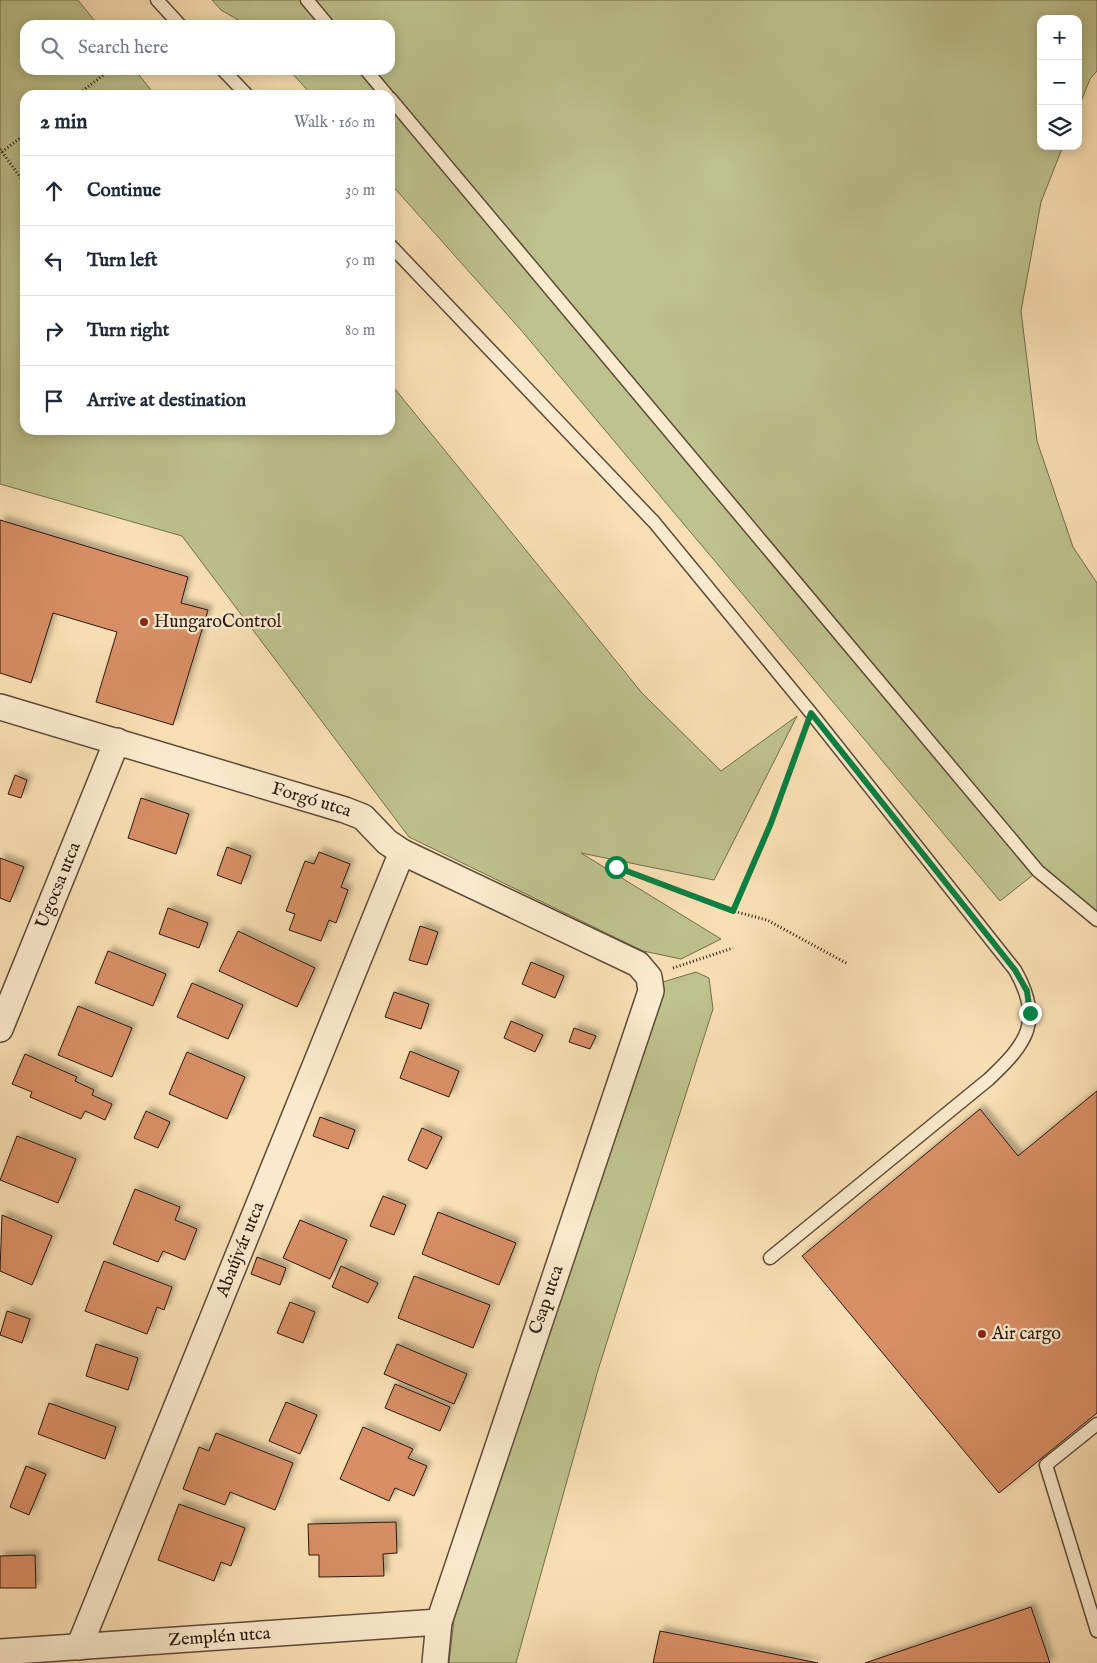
<!DOCTYPE html>
<html lang="en">
<head>
<meta charset="utf-8">
<style>
	:root { --surface:#fff; --page:#f6f6f7; --text:#1f2937; --muted:#747a83; --line:#e0e1e3 }
	body { margin:0; font-family:"IM FELL English",serif; background:var(--page); color:var(--text) }
	.controls { position:absolute; right:15px; top:15px; display:grid; overflow:hidden; border-radius:10px; box-shadow:0 2px 12px #0003 }
	.controls button { width:45px; height:45px; display:grid; place-items:center; padding:0; border:0; border-bottom:1px solid var(--line); background:var(--surface); color:var(--text); font:25px sans-serif }
	.stop { position:absolute; width:15px; height:15px; margin:-11px; border:4px solid #0b8043; border-radius:50%; background:#fff }
	.stop.end { background:#0b8043; border-color:#fff; box-shadow:0 1px 5px #0008 }
	.list { margin:0; padding:0; list-style:none }
	h2 { display:flex; justify-content:space-between; align-items:center; height:65px; margin:0; padding:0 20px; font-size:21px }
	h2 small { font-size:16px; font-weight:400; color:var(--muted) }
	.list li { display:grid; grid-template-columns:32px 1fr auto; gap:15px; align-items:center; box-sizing:border-box; height:70px; padding:0 20px; border-top:1px solid var(--line) }
	.list b { display:block; font-size:19px; white-space:nowrap }
	.list em { font-size:16px; font-style:normal; color:var(--muted) }
	.icon { flex:none; width:28px; height:28px; fill:none; stroke:currentColor; stroke-width:2; stroke-linecap:round; stroke-linejoin:round }
	.map { position:relative; flex:none; width:1097px; height:1663px; overflow:hidden }
	.search { position:absolute; background:var(--surface); box-shadow:0 2px 12px #0003; left:20px; top:20px; width:375px; height:55px; display:flex; align-items:center; gap:12px; box-sizing:border-box; padding:0 18px; border-radius:15px; color:var(--muted); font-size:19px }
	.panel { position:absolute; background:var(--surface); box-shadow:0 2px 12px #0003; left:20px; top:90px; width:375px; height:345px; border-radius:15px }
	.map>svg:first-child { display:block }
	.green { fill:#bec28d; stroke:#746d4f }
	.building { fill:#d88f65; stroke:#2a1811; filter:url(#shadow) }
	.lines { fill:none; stroke-linecap:round; stroke-linejoin:round }
	.service-casing { stroke:#5e4a3a; stroke-width:15 }
	.minor-casing { stroke:#5e4a3a; stroke-width:28 }
	.path { stroke:#2a1811; stroke-width:3; stroke-dasharray:1 2.5; stroke-linecap:butt }
	.service { stroke:#fbebce; stroke-width:12 }
	.minor { stroke:#fbebce; stroke-width:25 }
	.route { stroke:#0b8043; stroke-width:6 }
	.poi-dot { fill:#8f2418; stroke:#fbebce; stroke-width:2 }
	.labels { text-anchor:middle; dominant-baseline:central; stroke-width:4.5; stroke-linejoin:round; paint-order:stroke }
	.poi-label { font-size:18px; fill:#2a1811; stroke:#fbebce; text-anchor:start }
	.street-label { font-size:18px; fill:#2a1811; stroke:#fbebce }
</style>
</head>
<body>
<div class="map">
<svg width="1097" height="1663" viewBox="0 0 1097 1663">
	<defs>
		<filter id="shadow"><feDropShadow dx="4.5" dy="-4.5" stdDeviation="2.5" flood-color="#0004"/></filter>
	</defs>
	<rect width="100%" height="100%" fill="#f9e0b4"/>
	<filter id="stains"><feTurbulence type="fractalNoise" baseFrequency=".004" numOctaves="4"/><feColorMatrix values="0 0 0 0 .2 0 0 0 0 .09 0 0 0 0 .02 0 0 0 .5 -.17"/></filter>
	<radialGradient id="worn" r=".72"><stop offset=".6" stop-color="#630" stop-opacity="0"/><stop offset="1" stop-color="#630" stop-opacity=".3"/></radialGradient>
	<path class="green" d="M0,0H78L98,25H25V70H135L155,95H25V430H390V383L642,693L721,771L797,716L714,880L581,853L721,939L681,959L643,951L409,837L182,536L0,484Z
		M212,0H1097V71L1090,79L1078,109V19H1041V146H1063L1041,202L1021,311L1037,441L1073,547L1097,583V920L1038,871L1000,901L521,330L390,183V95H312L289,70H390V25H247L221,10Z
		M696,972L709,978L713,1009L598,1370L516,1663H449L454,1619L663,982Z"/>
	<path class="building" d="M0,520L188,577L181,603L208,610L173,725L96,702L117,632L53,613L31,683L0,673Z
		M15,775L27,780L21,798L8,794Z
		M141,798L189,814L176,854L128,838Z
		M227,847L251,856L241,884L217,875Z
		M319,852L350,864L341,887L348,890L336,923L329,920L321,941L289,930L295,914L286,911L305,861L314,864Z
		M0,858L24,867L10,902L0,898Z
		M168,908L208,923L199,948L159,934Z
		M420,926L438,932L427,965L409,960Z
		M238,931L315,968L297,1007L219,971Z
		M108,951L166,974L153,1006L95,983Z
		M531,962L564,976L555,998L522,984Z
		M192,983L243,1005L228,1039L177,1017Z
		M394,992L429,1004L421,1029L385,1017Z
		M78,1006L132,1028L112,1077L58,1055Z
		M511,1021L543,1035L535,1052L504,1038Z
		M574,1028L596,1036L590,1049L569,1042Z
		M410,1051L459,1071L449,1097L400,1078Z
		M187,1052L245,1077L227,1119L169,1094Z
		M25,1054L77,1077L75,1081L94,1090L92,1095L112,1104L105,1120L85,1111L81,1119L30,1097L32,1092L12,1084Z
		M1097,1091V1413L999,1493L802,1256L980,1109L1018,1156Z
		M146,1111L170,1122L158,1148L134,1138Z
		M320,1117L355,1130L348,1149L313,1136Z
		M422,1128L442,1137L427,1169L408,1160Z
		M17,1136L76,1159L58,1203L0,1180Z
		M135,1189L180,1207L175,1220L197,1229L185,1260L163,1251L158,1262L113,1244Z
		M383,1196L406,1205L394,1235L370,1226Z
		M438,1212L516,1243L499,1285L422,1254Z
		M2,1215L52,1236L32,1285L0,1271Z
		M300,1220L347,1240L330,1279L283,1258Z
		M257,1257L286,1268L280,1285L251,1274Z
		M104,1261L172,1287L164,1310L157,1307L147,1334L85,1311Z
		M341,1266L378,1283L368,1303L332,1287Z
		M414,1276L490,1305L473,1348L398,1318Z
		M290,1302L315,1312L303,1343L277,1333Z
		M7,1311L30,1319L22,1343L0,1335Z
		M96,1344L138,1358L128,1390L86,1376Z
		M397,1344L467,1374L454,1404L384,1374Z
		M395,1384L450,1407L440,1431L385,1408Z
		M286,1402L317,1415L300,1454L269,1441Z
		M49,1403L116,1427L105,1459L38,1434Z
		M363,1427L413,1449L408,1458L427,1466L414,1496L395,1488L389,1501L340,1479Z
		M216,1433L293,1463L275,1510L230,1492L225,1505L183,1489L199,1447L209,1451Z
		M26,1466L46,1474L29,1515L10,1507Z
		M179,1504L245,1528L231,1566L221,1562L214,1581L158,1560Z
		M396,1522L397,1553L383,1554L384,1576L319,1577V1555H309L308,1524Z
		M35,1555L36,1588H0V1556Z
		M1031,1607L1050,1663H865Z
		M660,1631L818,1663H653Z"/>
	<g class="lines">
		<g class="service-casing">
			<path id="service" d="M157,0L180,25
				M307,0L328,25
				M223,70L247,95
				M366,70L387,95
				M390,98L1038,871L1097,920
				M390,245L654,522L811,713L1015,970C1044,1021 1027,1043 989,1079L770,1258
				M1097,1424L1046,1465L1097,1631"/>
		</g>
		<g class="minor-casing">
			<g id="minor">
				<path id="s1" d="M0,707L345,810L363,817L387,842L402,852L638,964L649,977L651,991L439,1622L435,1663"/>
				<path id="s2" d="M0,1029L117,741"/>
				<path id="s3" d="M79,1647L402,852"/>
				<path id="s4" d="M0,1652L439,1622"/>
			</g>
		</g>
		<path class="path" d="M77,95L110,70
			M0,149L25,184
			M2,152L25,134
			M802,737L771,823L733,911L767,920L848,964
			M616,867L733,911
			M673,968L733,948"/>
		<use href="#service" class="service"/>
		<use href="#minor" class="minor"/>
	</g>
	<g class="lines">
		<path class="route" d="M616,867L733,911L771,823L811,713L1015,970L1027,991L1030,1013"/>
	</g>
	<g class="poi-dot">
		<circle cx="144" cy="622" r="5"/>
		<circle cx="982" cy="1334" r="5"/>
	</g>
	<g class="labels">
		<g class="poi-label">
			<text x="154" y="622">HungaroControl</text>
			<text x="992" y="1334">Air cargo</text>
		</g>
		<g class="street-label">
			<text stroke="none"><textPath href="#s1" startOffset="325">Forgó utca</textPath></text>
			<text stroke="none"><textPath href="#s2" startOffset="155">Ugocsa utca</textPath></text>
			<text stroke="none"><textPath href="#s3" startOffset="429">Abaújvár utca</textPath></text>
			<text transform="translate(547 1300) rotate(-71)">Csap utca</text>
			<text stroke="none"><textPath href="#s4" startOffset="220">Zemplén utca</textPath></text>
		</g>
	</g>
	<rect width="100%" height="100%" filter="url(#stains)"/>
	<rect width="100%" height="100%" fill="url(#worn)"/>
</svg>
<div class="controls">
<button>+</button>
<button>−</button>
<button><svg class="icon" aria-label="layers" viewBox="0 0 24 24"><path d="M12 4l9 5-9 5-9-5zM3 14l9 5 9-5"/></svg></button>
</div>
<div class="stop" style="left:616px;top:867px"></div>
<div class="stop end" style="left:1030px;top:1013px"></div>
<div class="search"><svg class="icon" aria-label="search" viewBox="0 0 24 24"><circle cx="10" cy="10" r="6"/><path d="M15 15l6 6"/></svg>Search here</div>
<section class="panel">
<h2>2 min<small>Walk · 160 m</small></h2>
<ul class="list">
<li><svg class="icon" aria-label="ahead" viewBox="0 0 24 24"><path d="M12 20V5M6 11l6-6 6 6"/></svg><div><b>Continue</b></div><em>30 m</em></li>
<li><svg class="icon" aria-label="left" viewBox="0 0 24 24"><path d="M17 20v-9H6M10 6l-5 5 5 5"/></svg><div><b>Turn left</b></div><em>50 m</em></li>
<li><svg class="icon" aria-label="right" viewBox="0 0 24 24"><path d="M7 20v-9h11M14 6l5 5-5 5"/></svg><div><b>Turn right</b></div><em>80 m</em></li>
<li><svg class="icon" aria-label="arrive" viewBox="0 0 24 24"><path d="M6 21V4h12l-3 4 3 4H6"/></svg><div><b>Arrive at destination</b></div></li>
</ul>
</section>
</div>
</body>
</html>
